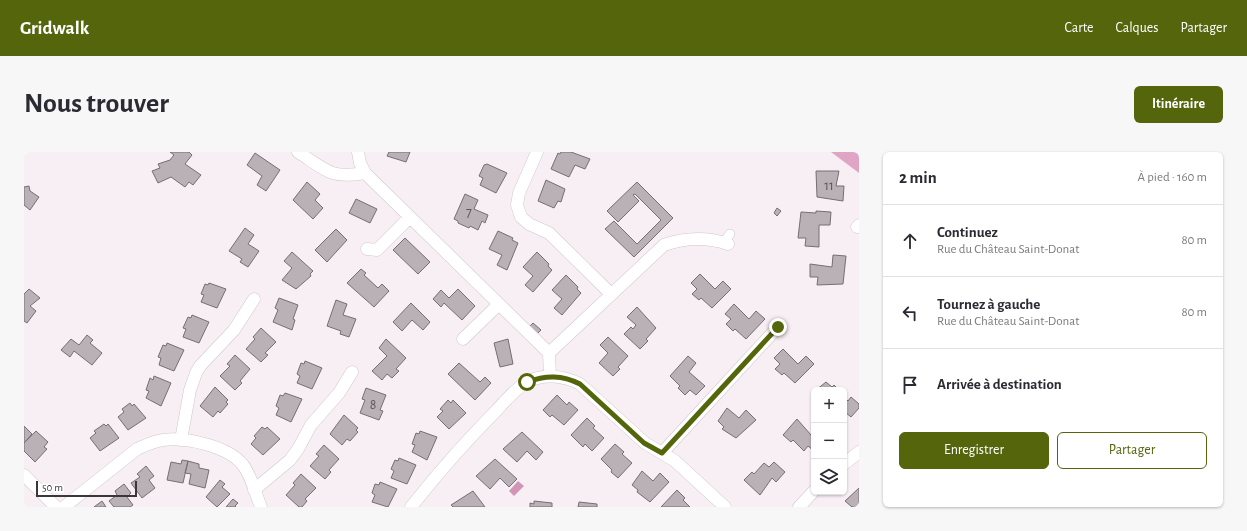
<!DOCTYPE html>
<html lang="fr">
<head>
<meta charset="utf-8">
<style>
	:root { --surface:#fff; --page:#f7f7f7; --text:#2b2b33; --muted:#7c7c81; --line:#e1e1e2; --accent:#54650c }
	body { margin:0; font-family:"Alegreya Sans",sans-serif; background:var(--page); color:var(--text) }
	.controls { position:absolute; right:12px; bottom:12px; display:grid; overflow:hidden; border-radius:6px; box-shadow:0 1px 3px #0004 }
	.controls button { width:36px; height:36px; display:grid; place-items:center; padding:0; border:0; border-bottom:1px solid var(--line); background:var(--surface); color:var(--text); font:20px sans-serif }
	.scale { position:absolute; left:12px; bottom:10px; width:101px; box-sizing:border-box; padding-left:4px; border:2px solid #3a3738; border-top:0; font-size:11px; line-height:14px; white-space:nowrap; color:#3a3738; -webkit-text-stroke:3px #fff; paint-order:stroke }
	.stop { position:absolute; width:12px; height:12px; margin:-9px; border:3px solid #54650c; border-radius:50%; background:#fff }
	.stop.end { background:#54650c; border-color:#fff; box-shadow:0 1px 4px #0008 }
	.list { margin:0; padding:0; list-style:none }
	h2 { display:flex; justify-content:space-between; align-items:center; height:52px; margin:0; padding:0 16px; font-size:17px }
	h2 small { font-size:13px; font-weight:400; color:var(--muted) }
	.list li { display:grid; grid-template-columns:26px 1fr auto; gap:12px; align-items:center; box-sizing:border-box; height:72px; padding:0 16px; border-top:1px solid var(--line) }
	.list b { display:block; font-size:15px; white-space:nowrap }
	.list p { margin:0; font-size:13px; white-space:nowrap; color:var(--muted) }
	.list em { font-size:13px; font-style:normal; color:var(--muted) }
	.actions { display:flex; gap:8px; padding:12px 16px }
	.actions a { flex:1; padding:9px 0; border:1px solid var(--accent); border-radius:6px; text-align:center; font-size:14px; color:var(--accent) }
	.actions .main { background:var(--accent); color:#fff }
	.icon { flex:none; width:22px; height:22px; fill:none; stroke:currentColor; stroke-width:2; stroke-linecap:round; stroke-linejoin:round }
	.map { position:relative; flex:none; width:835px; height:355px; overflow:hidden; border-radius:6px }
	header { display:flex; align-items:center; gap:24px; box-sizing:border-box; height:56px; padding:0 20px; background:var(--accent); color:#fff }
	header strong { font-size:19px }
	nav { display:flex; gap:22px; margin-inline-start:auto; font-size:14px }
	.intro { display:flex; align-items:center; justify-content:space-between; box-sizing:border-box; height:96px; padding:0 24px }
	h1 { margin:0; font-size:28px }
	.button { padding:10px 18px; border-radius:6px; background:var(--accent); color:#fff; font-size:14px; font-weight:700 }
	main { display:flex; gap:24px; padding:0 24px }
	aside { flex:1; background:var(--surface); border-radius:6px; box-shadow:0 1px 3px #0004 }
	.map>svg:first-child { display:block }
	.forest { fill:#e0a4c4 }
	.water { fill:#d195b5 }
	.building { fill:#b9b1b5; stroke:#766e72 }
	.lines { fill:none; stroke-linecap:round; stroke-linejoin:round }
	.pedestrian-casing { stroke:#d0c7cb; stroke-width:10 }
	.minor-casing { stroke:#d0c7cb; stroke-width:13 }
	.pedestrian { stroke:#fff; stroke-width:9 }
	.minor { stroke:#fff; stroke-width:12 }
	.route { stroke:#54650c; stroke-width:5 }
	.labels { text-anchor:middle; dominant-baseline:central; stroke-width:3; stroke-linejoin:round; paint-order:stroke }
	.number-label { font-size:14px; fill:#5a5657 }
</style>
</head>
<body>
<header>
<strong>Gridwalk</strong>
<nav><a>Carte</a><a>Calques</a><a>Partager</a></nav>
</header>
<div class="intro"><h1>Nous trouver</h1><a class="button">Itinéraire</a></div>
<main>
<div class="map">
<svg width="835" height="355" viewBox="0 0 835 355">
	<rect width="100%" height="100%" fill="#f8eff4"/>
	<path class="forest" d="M807,0H835V21Z"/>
	<path class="water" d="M494,329L500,334L490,344L485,339Z"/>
	<path class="building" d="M146,0H165L168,3L161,12L177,23L169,33L165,30L161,35L147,25L134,31L128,19L136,16L134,12L146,8L150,3Z
		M365,0H386L382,10L363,4Z
		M537,0H547L566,7L561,17L551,13L545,25L527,17L534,1L536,2Z
		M231,1L256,18L242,39L233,33L238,24L223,13Z
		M463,12L483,21L472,41L456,33L459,26L455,24L460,13Z
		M792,19H815L812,34H820L819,49L793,45Z
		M522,28L541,37L537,50L534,49L530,56L514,49Z
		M283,30L296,42L291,48L299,56L289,67L269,48Z
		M613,30L649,66L610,105L581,77L590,69L613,92L637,68L611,42L609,43L615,49L594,70L583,59Z
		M5,34L6,39L15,45L6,58L0,53V35Z
		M441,42L454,48L450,57L464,63L461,71L458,69L454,78L446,74L445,76L434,71V69L430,67Z
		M332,47L353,57L346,71L325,61Z
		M753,56L757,59L753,64L750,61Z
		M792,59L807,60L806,73H795V95L781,94L782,86H774L777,60L792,61Z
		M221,76L230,83L224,92L235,99L224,115L216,110L218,107L205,99Z
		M312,77L323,88L303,110L291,98Z
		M474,79L489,86L488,88L494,91L483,118L473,113L478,103L465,97Z
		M381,86L406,110L394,122L369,98Z
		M268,100L289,119L286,122L287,124L272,137L258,128L268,116L260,109Z
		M513,100L525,112L524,114L528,118L509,140L501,133L509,124L499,115Z
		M809,103L822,104L819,132L793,133L794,125H786V112L808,115Z
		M337,117L342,121L340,123L354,136L358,132L365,139L350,155L323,131Z
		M676,122L691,137L699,129L707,137L688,156L677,146L675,148L668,142L673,137L667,131Z
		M542,123L554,135L553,137L557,141L538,163L530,156L538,147L528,138Z
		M185,131L202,137L193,156L177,150L180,143L177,142L181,132L184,133Z
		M5,137L16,146L6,154L12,159L3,171L0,169V142Z
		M434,137L451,154L438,168L420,151L417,155L409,147L417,138L425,146Z
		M255,146L274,153L269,167L271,168L268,178L249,170L254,158L251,156Z
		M312,148L323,152L319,163L332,167L325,185L316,182L317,179L303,174Z
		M387,151L406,170L399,178L388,168L378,179L369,170Z
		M710,152L725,167L732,159L741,167L722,187L711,177L709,179L702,172L707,167L701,162Z
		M613,155L632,176L622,187L624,189L616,197L600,182L607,175L609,177L612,173L603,165Z
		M168,163L185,170L175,191L159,185L162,177L159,176L164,165L167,166Z
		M509,171L517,178L512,183L504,176Z
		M237,176L252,190L241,201L244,203L237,210L222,197L231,187L229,185Z
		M63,183L69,188L66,191L78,201L68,213L50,199L46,205L37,198L47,187L55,193Z
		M584,185L604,204L594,215L596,217L589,224L575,211L584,201L576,193Z
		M362,187L382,206L372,217L375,219L368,226L363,222L358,228L348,219L363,204L355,196Z
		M484,187L489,212L476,215L470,191Z
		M143,191L160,198L150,219L135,213L137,206L134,205L139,193L142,194Z
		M759,197L774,212L782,204L790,212L771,231L760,221L758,223L751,217L756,212L750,206Z
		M211,203L226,217L216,229L218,231L211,238L196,224L206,214L203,212Z
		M664,204L672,211L665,220L681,234L672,243L666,238L661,243L654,236L656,234L646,224Z
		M281,209L298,216L288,237L273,231L276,224L273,222L277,211L280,212Z
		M435,211L456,230L461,225L467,231L451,248L424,222Z
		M130,224L147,231L137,254L122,246L125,239L122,238L126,226L129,228Z
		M802,230L808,235L810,233L815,238H792Z
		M191,235L204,248L202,250L204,252L196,261L194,259L189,265L176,254Z
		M342,236L362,243L356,258L359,259L355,268L336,261L341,248L338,247Z
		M261,241L278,247L267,270L252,263L255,256L252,254L256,243L259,244Z
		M533,243L543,253L545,250L554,258L540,273L528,263L526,265L519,258Z
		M820,245L824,249L827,245L835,252V256L827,265L821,260L820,261Z
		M424,248L427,251L429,248L442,261L425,277L413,265L419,259L416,257Z
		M106,251L108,254L110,252L122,266L104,278L94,265L100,260L98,257Z
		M703,256L715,266L722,258L732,268L712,286L698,277L700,275L694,269Z
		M320,263L334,276L332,278L334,280L326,289L323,287L318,293L306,282Z
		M563,266L571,274L569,276L580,286L568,299L561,292L559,295L547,283Z
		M773,267L787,283L790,280V299L784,294L780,299L769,288L767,290L759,283Z
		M80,272L82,274L84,272L95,286L76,299L66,286L72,281L70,279Z
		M0,274L8,282L0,291Z
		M238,275L241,277L243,275L256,287L239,303L227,292L232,286L230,284Z
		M12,279L24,290L20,295L23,297L11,310L0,299V291Z
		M396,279L413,285L403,308L388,300L391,293L388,292L392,281L395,282Z
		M498,280L519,300L512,308L503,299L493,310L479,297Z
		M591,292L600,300L598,302L608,311L594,326L587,320L588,318L577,307Z
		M300,293L315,307L305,318L307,320L301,327L286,314L295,304L292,302Z
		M375,306L392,313L383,332L367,326L370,319L367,317L371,308L374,309Z
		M471,307L493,327L485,335L476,326L466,337L452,324Z
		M158,308L164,309L159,331L143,328L147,310L157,312Z
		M164,309L175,312V316L185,318L181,336L165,332L167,322L161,321Z
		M750,310L761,320L752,330L748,326L736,343L720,328L728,320L730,322L740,311L745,315Z
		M122,314L130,324L125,328L131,336L118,346L107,331L116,325L113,322Z
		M618,319L629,329L636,321L645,330L626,350L613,340L614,338L608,333Z
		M277,322L292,336L281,347L283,349L278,355H275L262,343L271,333L269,331Z
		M196,328L201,332L198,335L206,342L193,355L182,345Z
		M356,330L373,337L364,355L348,350L351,343L348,341L351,332L355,333Z
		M100,332L107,341L103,345L109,353L106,355H90L85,349L93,343L91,339Z
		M835,336V355H828L821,349Z
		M653,338L661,346L659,348L666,355H637Z
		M449,339L461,355H429L427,353Z
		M209,347L214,351L211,354L212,355H202Z
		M78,349L82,355H70Z
		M510,349L528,351V355H506V351L510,352Z
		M555,350L573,352V355H554Z"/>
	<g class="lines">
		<g class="pedestrian-casing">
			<path id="pedestrian" d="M699,91L706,82"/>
		</g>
		<g class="minor-casing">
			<path id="minor" d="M274,0C302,18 306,27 341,21
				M334,0L336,11L341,21L525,201
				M513,0L495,41L493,53L497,65L505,72L525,81L587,142
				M833,75L835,73
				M343,97L353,98L386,65
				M439,187L474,153
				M526,224L525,201L640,93C660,86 683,85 704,92
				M157,288L166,238L172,221L176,214L210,178L230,147
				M638,301L754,175
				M820,312L835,300
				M0,323L32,355
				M230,338L266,308L274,297L287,273L315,241L328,220
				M40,355L113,297C122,293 130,289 139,288C162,285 204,294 219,313C228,325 231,341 237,355
				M387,355C414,321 441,290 472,259C481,249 491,237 503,230C520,221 540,224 556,232L621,291L651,309L701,355
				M775,355L790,339"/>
		</g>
		<use href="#pedestrian" class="pedestrian"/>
		<use href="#minor" class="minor"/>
	</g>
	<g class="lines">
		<path class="route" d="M503,230C522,223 538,223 556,232L620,291L638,301L754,175"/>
	</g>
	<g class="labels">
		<g class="number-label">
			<text x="805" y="34">11</text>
			<text x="445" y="60">7</text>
			<text x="349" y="253">8</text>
		</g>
	</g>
</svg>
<div class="controls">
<button>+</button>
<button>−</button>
<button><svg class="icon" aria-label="layers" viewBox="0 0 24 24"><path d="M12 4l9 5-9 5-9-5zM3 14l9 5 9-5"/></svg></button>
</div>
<div class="scale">50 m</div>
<div class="stop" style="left:503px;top:230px"></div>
<div class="stop end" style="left:754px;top:175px"></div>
</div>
<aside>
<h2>2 min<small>À pied · 160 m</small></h2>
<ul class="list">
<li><svg class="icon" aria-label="ahead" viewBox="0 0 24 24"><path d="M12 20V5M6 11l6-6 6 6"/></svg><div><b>Continuez</b><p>Rue du Château Saint-Donat</p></div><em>80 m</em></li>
<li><svg class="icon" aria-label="left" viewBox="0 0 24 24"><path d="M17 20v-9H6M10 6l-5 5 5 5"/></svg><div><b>Tournez à gauche</b><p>Rue du Château Saint-Donat</p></div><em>80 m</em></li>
<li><svg class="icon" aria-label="arrive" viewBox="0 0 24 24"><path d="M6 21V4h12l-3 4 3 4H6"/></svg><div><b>Arrivée à destination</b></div></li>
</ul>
<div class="actions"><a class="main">Enregistrer</a><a>Partager</a></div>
</aside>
</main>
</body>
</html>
